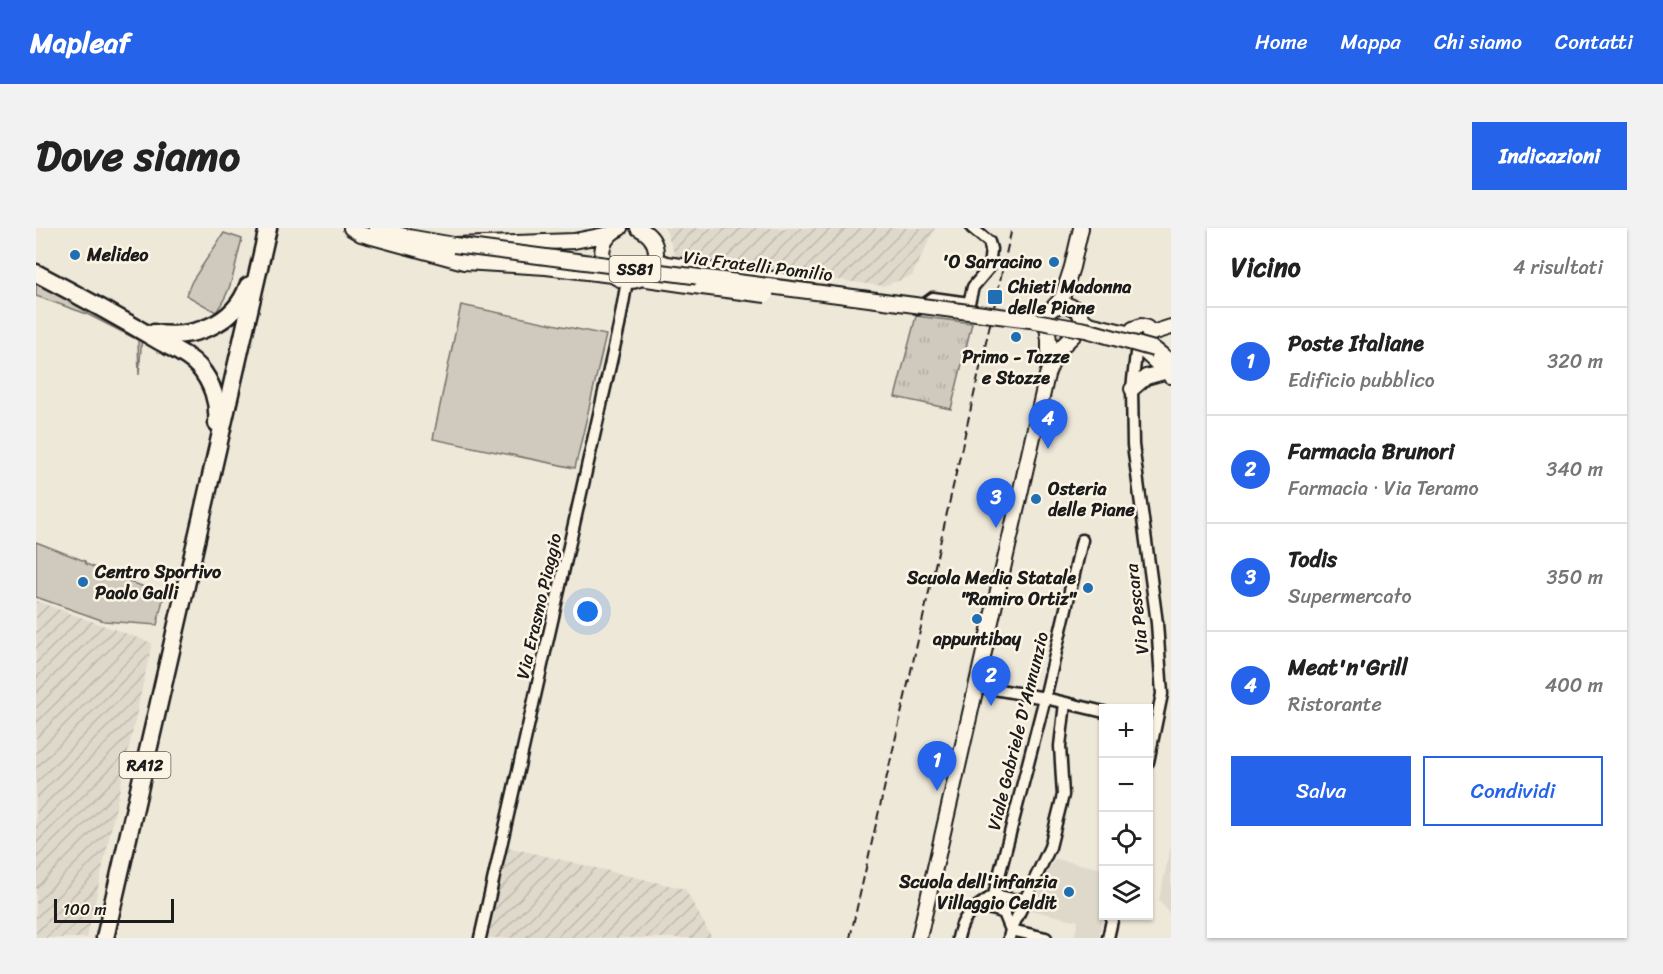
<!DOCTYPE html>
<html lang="it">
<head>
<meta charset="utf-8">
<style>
	:root { --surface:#fff; --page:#f2f2f2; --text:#222; --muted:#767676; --line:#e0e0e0; --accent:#2563eb }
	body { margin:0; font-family:Sriracha,sans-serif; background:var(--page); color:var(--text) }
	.controls { position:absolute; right:18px; bottom:18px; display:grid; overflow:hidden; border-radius:0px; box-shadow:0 2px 4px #0004 }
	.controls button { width:54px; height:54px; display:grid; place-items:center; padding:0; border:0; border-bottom:2px solid var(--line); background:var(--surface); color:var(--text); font:30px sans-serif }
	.scale { position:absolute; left:18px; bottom:15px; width:120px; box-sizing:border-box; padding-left:6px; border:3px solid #1c1c1c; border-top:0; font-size:16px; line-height:21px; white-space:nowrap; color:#1c1c1c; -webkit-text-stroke:4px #fcf5e5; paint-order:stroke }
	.you { position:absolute; left:552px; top:384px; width:21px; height:21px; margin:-15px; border:4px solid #fff; border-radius:50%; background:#1a73e8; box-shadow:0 0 0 9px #1a73e833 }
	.badge { display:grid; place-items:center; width:39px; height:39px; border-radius:50%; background:var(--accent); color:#fff; font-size:20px; font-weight:700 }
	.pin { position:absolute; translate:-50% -50px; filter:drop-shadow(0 2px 3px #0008) }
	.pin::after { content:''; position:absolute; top:32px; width:21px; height:18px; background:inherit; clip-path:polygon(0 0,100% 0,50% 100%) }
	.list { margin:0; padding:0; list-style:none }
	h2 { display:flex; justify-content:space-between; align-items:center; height:78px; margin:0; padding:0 24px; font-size:26px }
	h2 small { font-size:20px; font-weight:400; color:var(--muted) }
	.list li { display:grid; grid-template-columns:39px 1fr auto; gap:18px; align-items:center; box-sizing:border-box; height:108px; padding:0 24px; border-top:2px solid var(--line) }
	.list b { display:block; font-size:22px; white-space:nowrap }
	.list p { margin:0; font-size:20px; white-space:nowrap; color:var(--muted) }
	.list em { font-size:20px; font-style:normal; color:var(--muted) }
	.actions { display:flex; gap:12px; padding:18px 24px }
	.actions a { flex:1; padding:14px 0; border:2px solid var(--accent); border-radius:0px; text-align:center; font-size:21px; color:var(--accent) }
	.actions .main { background:var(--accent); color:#fff }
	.icon { flex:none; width:33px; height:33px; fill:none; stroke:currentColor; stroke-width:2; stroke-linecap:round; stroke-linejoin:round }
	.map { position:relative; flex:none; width:1135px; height:710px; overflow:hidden; border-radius:0px }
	header { display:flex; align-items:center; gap:36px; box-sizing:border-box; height:84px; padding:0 30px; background:var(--accent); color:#fff }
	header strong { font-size:28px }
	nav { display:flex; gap:33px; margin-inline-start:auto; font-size:21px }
	.intro { display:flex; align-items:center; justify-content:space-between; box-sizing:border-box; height:144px; padding:0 36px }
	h1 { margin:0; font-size:42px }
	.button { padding:15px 27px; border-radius:0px; background:var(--accent); color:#fff; font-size:21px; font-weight:700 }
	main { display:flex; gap:36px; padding:0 36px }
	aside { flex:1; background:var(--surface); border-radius:0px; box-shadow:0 2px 4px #0004 }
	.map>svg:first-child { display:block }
	.built { fill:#ded9cb }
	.industrial { fill:url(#industrial-furrows) }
	.grass { fill:#cfcabd; stroke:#76736c; stroke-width:1.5 }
	.park { fill:url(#park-tufts); stroke:#76736c; stroke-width:1.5 }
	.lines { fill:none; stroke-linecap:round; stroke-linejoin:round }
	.stream { stroke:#6f6c67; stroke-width:2 }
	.minor-casing { stroke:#1c1c1c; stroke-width:15 }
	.major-casing { stroke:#1c1c1c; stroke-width:18 }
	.highway-casing { stroke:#1c1c1c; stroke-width:21 }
	.minor { stroke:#fcf5e5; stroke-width:10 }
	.major { stroke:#fcf5e5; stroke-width:14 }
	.highway { stroke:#fcf5e5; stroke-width:16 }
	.rail { stroke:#1c1c1c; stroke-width:2; stroke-dasharray:9 4.5; stroke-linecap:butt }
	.major-bridge-casing { stroke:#1c1c1c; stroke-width:18; stroke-linecap:butt }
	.major-bridge { stroke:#fcf5e5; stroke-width:14 }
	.poi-dot { fill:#1f6fb2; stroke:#fcf5e5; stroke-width:2 }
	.labels { text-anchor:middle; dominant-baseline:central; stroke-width:5; stroke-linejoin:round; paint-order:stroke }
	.shield { fill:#fcf5e5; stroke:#5f5d58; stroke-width:1.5 }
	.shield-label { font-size:16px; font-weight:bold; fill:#1c1c1c }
	.poi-label { font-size:18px; font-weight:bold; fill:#1c1c1c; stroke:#fcf5e5; text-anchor:start }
	.street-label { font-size:18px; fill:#1c1c1c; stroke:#fcf5e5 }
</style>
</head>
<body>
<header>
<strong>Mapleaf</strong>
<nav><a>Home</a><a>Mappa</a><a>Chi siamo</a><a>Contatti</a></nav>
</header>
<div class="intro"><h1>Dove siamo</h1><a class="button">Indicazioni</a></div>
<main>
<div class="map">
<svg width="1135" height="710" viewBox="0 0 1135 710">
	<defs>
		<pattern id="industrial-furrows" width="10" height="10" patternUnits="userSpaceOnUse" patternTransform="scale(1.5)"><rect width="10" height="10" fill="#ded9cb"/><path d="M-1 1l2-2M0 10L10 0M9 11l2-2" fill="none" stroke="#bebaae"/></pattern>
		<pattern id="park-tufts" width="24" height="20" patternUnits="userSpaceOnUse" patternTransform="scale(1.5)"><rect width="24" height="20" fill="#cfcabd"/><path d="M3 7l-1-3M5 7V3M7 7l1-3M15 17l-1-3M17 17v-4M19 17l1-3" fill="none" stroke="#b1ada2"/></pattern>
	</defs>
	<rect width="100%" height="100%" fill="#eee8d9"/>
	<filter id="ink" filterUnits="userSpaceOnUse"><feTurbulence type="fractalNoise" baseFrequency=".0167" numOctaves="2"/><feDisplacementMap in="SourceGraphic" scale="12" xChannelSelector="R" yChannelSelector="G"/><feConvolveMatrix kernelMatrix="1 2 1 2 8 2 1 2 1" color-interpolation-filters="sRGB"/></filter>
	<g filter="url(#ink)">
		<path class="built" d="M1135,618V688L1123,672Z
			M1020,631L1067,641V685L1063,710H1038L1042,693L994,682L1005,650Z"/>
		<path class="industrial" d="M629,0H899L876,48L847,58L640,30Z
			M0,373L116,415L51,710H0Z
			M471,619L649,661L676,710H450Z"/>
		<path class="grass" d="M188,5L206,11C198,38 198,60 180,84L150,67L156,53Z
			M0,51L106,106L103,147L102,112L51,86L0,68Z
			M425,77L570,107L539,240L397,211Z
			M0,314L49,333L50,336L128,367L121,397L68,393L0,369Z"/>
		<path class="park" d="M880,88L936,95L915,181L859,169Z"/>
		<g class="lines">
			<path class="stream" d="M0,35L34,54"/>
			<g class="minor-casing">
				<path id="minor" d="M882,81L897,70L933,75L937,59L953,40L955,21L953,14L936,0
					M1101,116L1096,161L1097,217L1121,395L1126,466L1112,534
					M941,458L1009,470L1068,484
					M958,667L980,672L990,670
					M938,681L958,667L1009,470L1046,312
					M975,702L1014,619L1027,567L1024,518L1029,475
					M975,702L1010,710
					M444,710L583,98L591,53
					M922,710C928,682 941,674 968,685L975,702L973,710
					M1072,710L1077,688"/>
			</g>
			<g class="major-casing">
				<path id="major" d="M315,0L325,6L428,34L510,39L576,47
					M341,0L372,9L418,17L538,13L574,6
					M584,0C544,19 580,72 611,46C617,41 620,33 620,25C620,13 612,5 602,0
					M620,32L631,36L750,53L761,57
					M604,50L666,59
					M1045,91L1053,96L1095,106
					M1095,106L1098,114L1135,148
					M1095,106L1097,101L1105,98L1111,100L1113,106
					M1113,106L1135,99
					M1118,121L1135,134
					M1013,138V112L1010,92L1014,83L1026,70L1036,39L1045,0
					M1096,161L1110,149L1128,144
					M883,710L1011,147C1014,138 1019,129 1024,121C1032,110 1060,95 1038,80C1032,76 1026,77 1019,79"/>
			</g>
			<g class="highway-casing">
				<path id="highway" d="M0,45C42,67 84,90 125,114C139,122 152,127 163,139C176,154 183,175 181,195
					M118,105C156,112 199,96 212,58
					M69,710L232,0"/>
			</g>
			<use href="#minor" class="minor"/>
			<use href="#major" class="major"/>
			<use href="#highway" class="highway"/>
			<path class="rail" d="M814,710L976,0"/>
			<g class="major-bridge-casing">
				<path id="major-bridge" d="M418,17L994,92L1050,102L1118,121
					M666,59L730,67"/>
			</g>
			<use href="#major-bridge" class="major-bridge"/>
		</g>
	</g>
	<g class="poi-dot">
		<circle cx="39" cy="27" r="6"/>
		<circle cx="1018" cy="34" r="6"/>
		<rect x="951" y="61" width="16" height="16" rx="3"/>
		<circle cx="980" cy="109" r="6"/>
		<circle cx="1000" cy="271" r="6"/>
		<circle cx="47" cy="354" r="6"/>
		<circle cx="1052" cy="360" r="6"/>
		<circle cx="941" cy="391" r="6"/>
		<circle cx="1033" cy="664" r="6"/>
	</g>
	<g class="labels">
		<g class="shield">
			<rect x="573.5" y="28" width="51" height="26" rx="4.5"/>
			<rect x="83.5" y="524" width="51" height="26" rx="4.5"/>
		</g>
		<g class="shield-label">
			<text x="599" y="41">SS81</text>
			<text x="109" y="537">RA12</text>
		</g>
		<g class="poi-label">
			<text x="51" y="27">Melideo</text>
			<text x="1006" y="34" text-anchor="end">'O Sarracino</text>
			<text x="972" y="59">Chieti Madonna<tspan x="972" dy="21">delle Piane</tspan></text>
			<text x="980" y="129" text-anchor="middle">Primo - Tazze<tspan x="980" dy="21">e Stozze</tspan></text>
			<text x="1012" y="261">Osteria<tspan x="1012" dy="21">delle Piane</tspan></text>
			<text x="59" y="344">Centro Sportivo<tspan x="59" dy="21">Paolo Galli</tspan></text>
			<text x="1040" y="350" text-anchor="end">Scuola Media Statale<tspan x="1040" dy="21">"Ramiro Ortiz"</tspan></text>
			<text x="941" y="411" text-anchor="middle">appuntibay</text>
			<text x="1021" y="654" text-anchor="end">Scuola dell'infanzia<tspan x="1021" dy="21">Villaggio Celdit</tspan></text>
		</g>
		<g class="street-label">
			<text transform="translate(722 38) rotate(7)">Via Fratelli Pomilio</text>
			<text transform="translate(503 378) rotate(-77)">Via Erasmo Piaggio</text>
			<text transform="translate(1101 381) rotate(-97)">Via Pescara</text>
			<text transform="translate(982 503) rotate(-76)">Viale Gabriele D'Annunzio</text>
		</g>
	</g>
</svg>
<div class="controls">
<button>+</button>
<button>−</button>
<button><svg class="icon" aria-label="locate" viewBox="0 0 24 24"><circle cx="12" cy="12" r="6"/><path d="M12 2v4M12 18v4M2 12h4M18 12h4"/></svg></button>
<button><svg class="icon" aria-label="layers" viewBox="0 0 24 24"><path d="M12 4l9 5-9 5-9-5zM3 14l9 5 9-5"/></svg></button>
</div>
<div class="scale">100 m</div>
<div class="you"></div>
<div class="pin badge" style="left:901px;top:563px">1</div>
<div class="pin badge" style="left:955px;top:478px">2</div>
<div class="pin badge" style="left:960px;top:300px">3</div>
<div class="pin badge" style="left:1012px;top:221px">4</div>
</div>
<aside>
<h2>Vicino<small>4 risultati</small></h2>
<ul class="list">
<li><span class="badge">1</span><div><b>Poste Italiane</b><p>Edificio pubblico</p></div><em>320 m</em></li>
<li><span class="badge">2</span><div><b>Farmacia Brunori</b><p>Farmacia · Via Teramo</p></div><em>340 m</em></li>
<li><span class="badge">3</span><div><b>Todis</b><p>Supermercato</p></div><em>350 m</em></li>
<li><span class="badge">4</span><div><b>Meat'n'Grill</b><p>Ristorante</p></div><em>400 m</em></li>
</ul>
<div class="actions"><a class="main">Salva</a><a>Condividi</a></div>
</aside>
</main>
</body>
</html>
